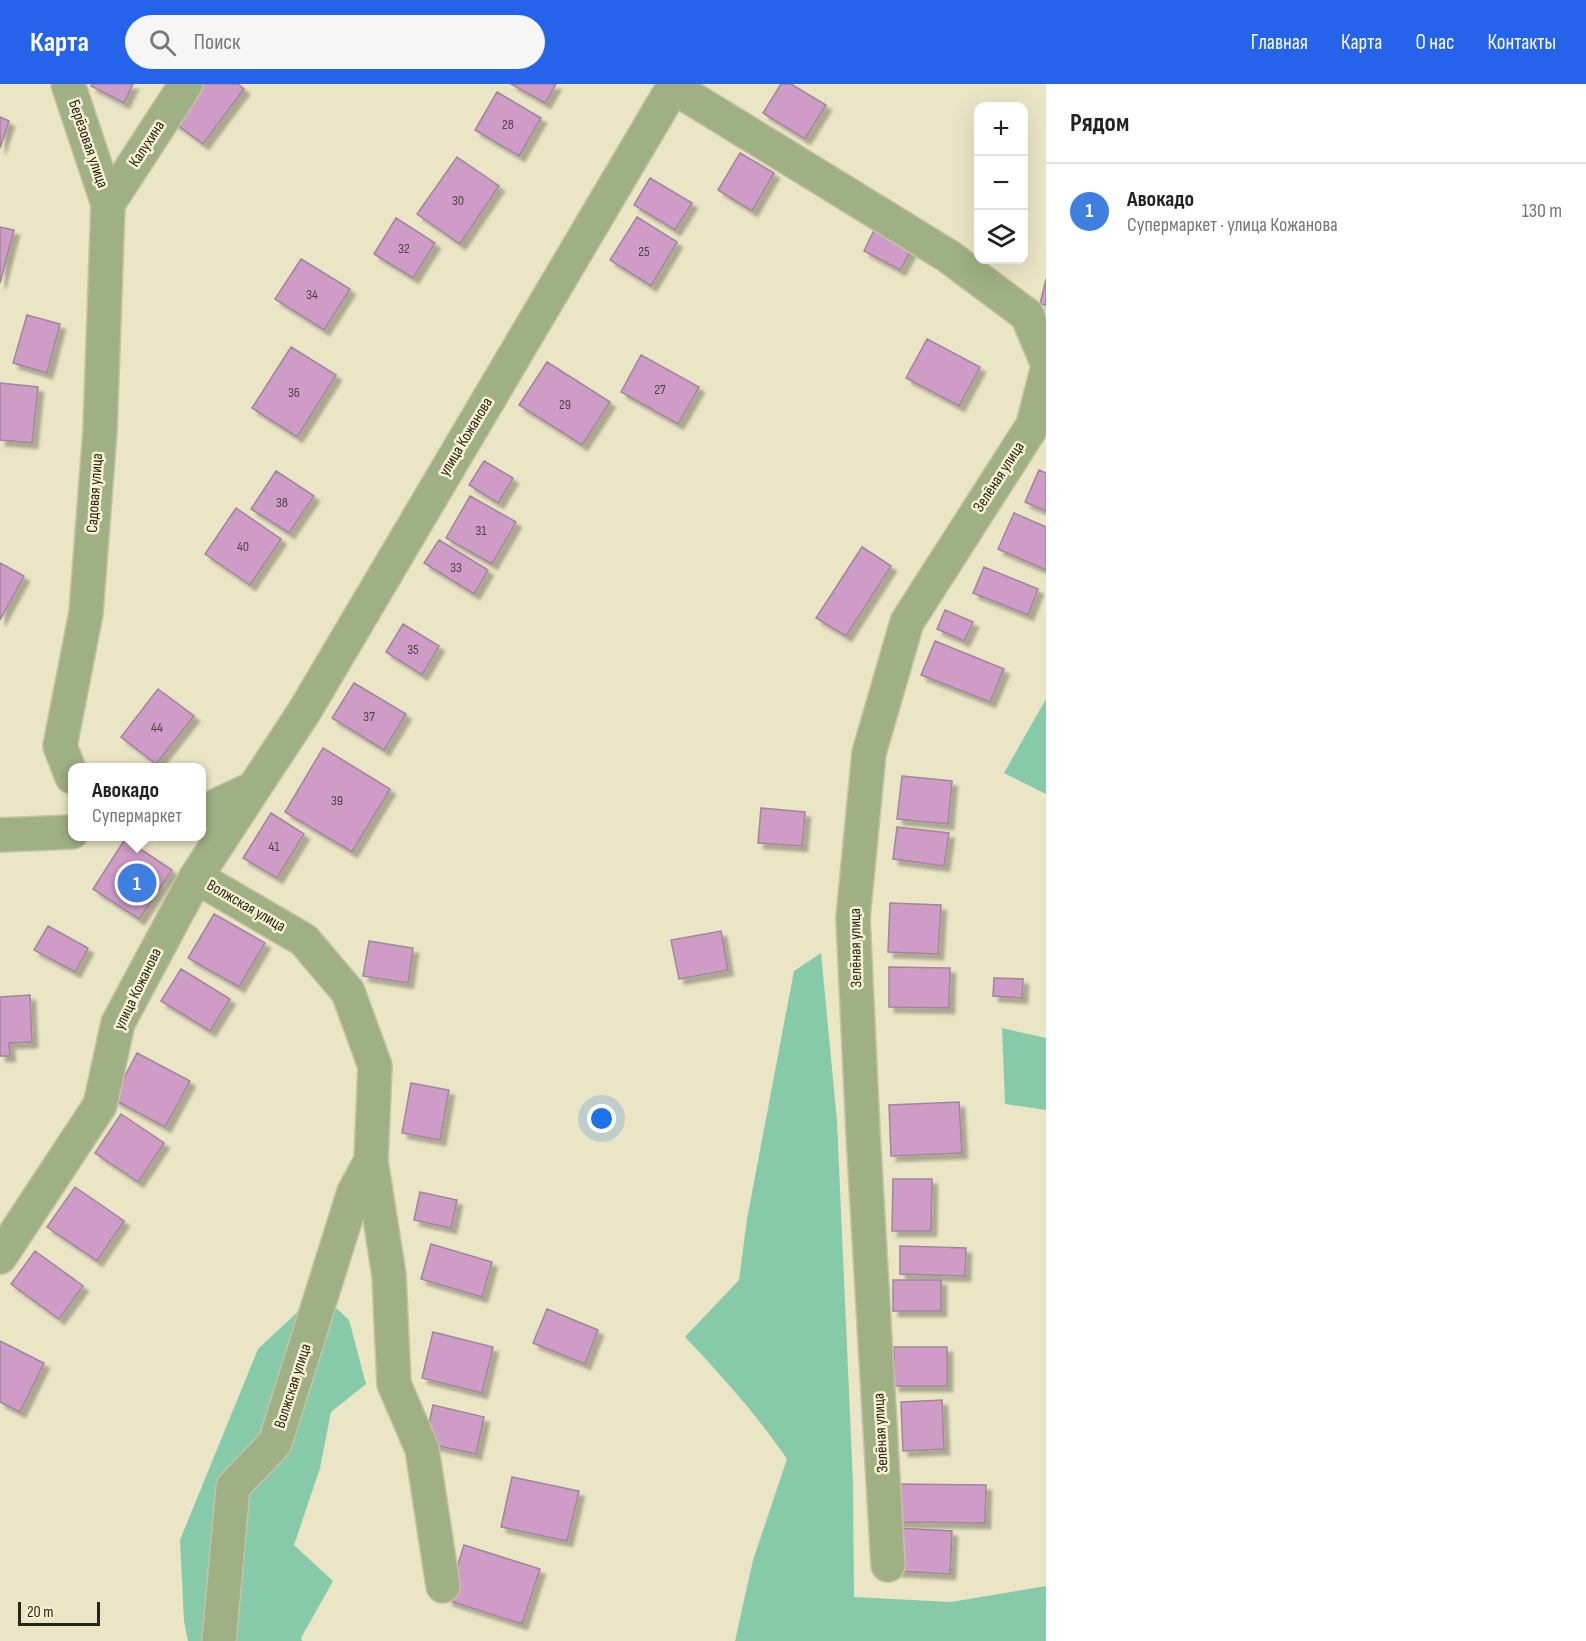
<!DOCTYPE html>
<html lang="ru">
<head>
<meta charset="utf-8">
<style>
	:root { --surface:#fff; --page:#f6f6f6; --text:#222; --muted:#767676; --line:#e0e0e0; --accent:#2563eb }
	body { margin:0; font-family:"Sofia Sans Condensed",sans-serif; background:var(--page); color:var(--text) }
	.controls { position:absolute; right:18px; top:18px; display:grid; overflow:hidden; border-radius:12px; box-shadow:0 6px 24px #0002 }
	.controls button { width:54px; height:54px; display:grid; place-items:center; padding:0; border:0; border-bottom:2px solid var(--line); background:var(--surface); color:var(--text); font:30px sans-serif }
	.scale { position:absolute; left:18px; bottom:15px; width:82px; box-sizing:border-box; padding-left:6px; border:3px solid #272519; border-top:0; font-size:16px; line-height:21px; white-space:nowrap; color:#272519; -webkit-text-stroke:4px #f8f2d2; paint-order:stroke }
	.you { position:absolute; left:602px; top:1035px; width:21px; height:21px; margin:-15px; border:4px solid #fff; border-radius:50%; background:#1a73e8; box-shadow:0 0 0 9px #1a73e833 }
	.badge { display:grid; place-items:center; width:39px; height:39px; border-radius:50%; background:var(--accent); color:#fff; font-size:20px; font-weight:700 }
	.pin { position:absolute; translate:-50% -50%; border:3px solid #fff; box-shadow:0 2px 6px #0006 }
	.popup { position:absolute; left:68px; top:679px; width:138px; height:78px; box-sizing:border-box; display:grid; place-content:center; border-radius:12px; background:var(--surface); filter:drop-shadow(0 2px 4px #0005); font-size:20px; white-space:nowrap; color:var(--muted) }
	.popup b { font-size:22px; color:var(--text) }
	.popup::after { content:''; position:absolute; left:50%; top:100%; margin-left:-12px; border:12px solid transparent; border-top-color:var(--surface) }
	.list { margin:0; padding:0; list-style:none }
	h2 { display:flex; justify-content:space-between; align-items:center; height:78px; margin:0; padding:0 24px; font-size:26px }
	h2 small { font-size:20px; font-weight:400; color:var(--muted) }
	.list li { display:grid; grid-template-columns:39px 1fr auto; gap:18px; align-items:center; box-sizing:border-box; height:96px; padding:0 24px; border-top:2px solid var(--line) }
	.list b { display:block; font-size:22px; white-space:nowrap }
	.list p { margin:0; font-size:20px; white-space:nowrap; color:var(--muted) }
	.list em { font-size:20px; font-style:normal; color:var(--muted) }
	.icon { flex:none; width:33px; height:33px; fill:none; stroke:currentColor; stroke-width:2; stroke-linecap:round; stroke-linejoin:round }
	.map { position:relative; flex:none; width:1046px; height:1557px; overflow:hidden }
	header { display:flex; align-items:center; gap:36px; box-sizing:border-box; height:84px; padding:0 30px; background:var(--accent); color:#fff }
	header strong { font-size:28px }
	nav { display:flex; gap:33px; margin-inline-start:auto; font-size:21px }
	.search { width:420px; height:54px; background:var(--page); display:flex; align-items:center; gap:15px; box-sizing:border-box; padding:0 21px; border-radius:33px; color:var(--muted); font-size:22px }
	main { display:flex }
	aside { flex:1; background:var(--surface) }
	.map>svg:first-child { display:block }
	.green { fill:#86caaa }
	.building { fill:#cf9cc8; stroke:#9f869b; stroke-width:1.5; filter:url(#shadow) }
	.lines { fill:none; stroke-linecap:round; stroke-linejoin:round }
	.minor-casing { stroke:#c7c2a6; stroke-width:36 }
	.minor { stroke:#9fb084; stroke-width:33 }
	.labels { text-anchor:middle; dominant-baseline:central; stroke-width:5; stroke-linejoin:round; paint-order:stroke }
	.number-label { font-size:14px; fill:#514345 }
	.street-label { font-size:16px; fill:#272519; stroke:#f8f2d2 }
</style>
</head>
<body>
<header>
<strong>Карта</strong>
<div class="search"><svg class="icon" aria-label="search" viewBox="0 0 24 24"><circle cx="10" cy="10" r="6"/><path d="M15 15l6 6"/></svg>Поиск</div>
<nav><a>Главная</a><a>Карта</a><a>О нас</a><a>Контакты</a></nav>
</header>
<main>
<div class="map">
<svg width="1046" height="1557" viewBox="0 0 1046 1557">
	<defs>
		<filter id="shadow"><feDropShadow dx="5.5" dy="5.5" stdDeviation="1.5" flood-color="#0004"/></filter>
	</defs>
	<rect width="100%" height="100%" fill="#eae5c5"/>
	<path class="green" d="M1046,615V710L1004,689Z
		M821,869L837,1037L853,1399L854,1513L951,1518L1046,1502V1557H735L753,1476L787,1375C757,1331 722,1292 685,1253L739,1196L747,1135L794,887Z
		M1002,944L1046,954V1026L1005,1020Z
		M319,1208L349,1236L366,1300L331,1328L320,1384L294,1461L333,1497L301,1554L302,1557H188L184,1537L180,1456L258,1265Z"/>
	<path class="building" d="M92,0H133L124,19L91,2Z
		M194,0H238L244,5L203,60L169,35Z
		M511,0H556L545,19Z
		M781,0H791L826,21L805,55L763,29Z
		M497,8L541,34L519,72L475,46Z
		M0,33L9,37L0,64Z
		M740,69L774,89L752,127L718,106Z
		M457,73L499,102L460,160L417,130Z
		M650,94L692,119L675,146L634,121Z
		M637,133L677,158L651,202L610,176Z
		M396,134L435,159L413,194L374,170Z
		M0,143L14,146L0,199Z
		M874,146L911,166L900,186L864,167Z
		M301,175L350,205L324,246L275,215Z
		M1046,195V221L1040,220Z
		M27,231L60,240L47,289L13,279Z
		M927,255L980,283L959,322L906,294Z
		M291,263L336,291L297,353L252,324Z
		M641,271L699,303L678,340L621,308Z
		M547,278L610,318L582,361L519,321Z
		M0,299L38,303L32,359L0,356Z
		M484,377L513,394L498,419L469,401Z
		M1039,386L1046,389V427L1025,418Z
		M276,387L314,412L289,449L251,425Z
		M470,412L516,438L492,480L446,454Z
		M236,424L281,455L250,501L205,470Z
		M1014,429L1046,443V486L998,465Z
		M439,456L488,486L474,510L424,479Z
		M862,463L891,482L846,552L816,534Z
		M0,479L24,492L0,536Z
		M984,483L1038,505L1028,531L973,509Z
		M945,526L973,538L964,557L937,545Z
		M403,540L439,562L422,591L386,568Z
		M935,557L1004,585L990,618L921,591Z
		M354,599L406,630L384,666L332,634Z
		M158,605L194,632L156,680L121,653Z
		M323,664L390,705L352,768L285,728Z
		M902,692L952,697L948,740L897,735Z
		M761,724L805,728L802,762L758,759Z
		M271,729L304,750L277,794L243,774Z
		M897,743L949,749L944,782L893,775Z
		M125,755L172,786L139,835L93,805Z
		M890,819L941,821L938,870L888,868Z
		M214,830L265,859L239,903L188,874Z
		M48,842L88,864L75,888L34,866Z
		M721,847L728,886L679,895L671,856Z
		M369,857L413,864L408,899L363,892Z
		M889,883L950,884L949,924L889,923Z
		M181,885L230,915L210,947L161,917Z
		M994,894L1023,895L1022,914L993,912Z
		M30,911L32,958L9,959L10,972H0V913Z
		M137,969L190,997L165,1043L113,1015Z
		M411,999L449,1006L440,1056L402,1049Z
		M959,1018L962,1069L891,1072L889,1021Z
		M121,1030L164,1059L138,1098L95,1069Z
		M893,1095H932L931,1147H892Z
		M75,1103L124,1137L97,1177L47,1143Z
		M420,1108L457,1116L451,1144L414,1136Z
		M431,1160L492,1178L482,1213L421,1195Z
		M900,1162L966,1164L965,1192L900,1190Z
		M35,1167L83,1202L59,1235L11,1200Z
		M893,1196H941V1227H893Z
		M547,1225L598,1246L585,1280L533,1259Z
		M433,1248L493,1263L482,1309L422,1294Z
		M0,1257L44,1279L20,1328L0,1318Z
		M894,1263H947V1302H894Z
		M942,1316L944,1365L903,1367L901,1318Z
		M433,1321L484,1333L476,1370L425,1359Z
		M512,1393L579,1407L567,1457L501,1443Z
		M896,1400L986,1401L985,1439L895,1438Z
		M898,1444L952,1447L950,1490L896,1487Z
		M464,1461L540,1485L522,1540L447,1516Z"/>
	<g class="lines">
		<g class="minor-casing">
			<path id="minor" d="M68,0L108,120L100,347L86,529L60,662L72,693
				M673,3L948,172L1027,231L1046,276
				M108,120L186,0
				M201,729L254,704L304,628L675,0
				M0,751L72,748
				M196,793L304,856L348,908L375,982L371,1077L389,1191L394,1300L422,1365L443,1502
				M0,1173L100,1021L118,939L196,793L254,704
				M888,1481L863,1048L853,834L869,669L907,538L1033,341L1046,290
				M219,1557L233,1403L275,1359L354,1108L371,1077"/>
		</g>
		<use href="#minor" class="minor"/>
	</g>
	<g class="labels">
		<g class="number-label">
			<text x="508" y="40">28</text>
			<text x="458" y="116">30</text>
			<text x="404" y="164">32</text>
			<text x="644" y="167">25</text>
			<text x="312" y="210">34</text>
			<text x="660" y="305">27</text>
			<text x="294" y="308">36</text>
			<text x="565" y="320">29</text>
			<text x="282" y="418">38</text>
			<text x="481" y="446">31</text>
			<text x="243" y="462">40</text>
			<text x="456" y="483">33</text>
			<text x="413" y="565">35</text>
			<text x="369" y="632">37</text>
			<text x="157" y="643">44</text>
			<text x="337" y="716">39</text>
			<text x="274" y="762">41</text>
		</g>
		<g class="street-label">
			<text transform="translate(88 60) rotate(71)">Берёзовая улица</text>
			<text transform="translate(147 60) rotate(-57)">Калухина</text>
			<text transform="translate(466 353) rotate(-59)">улица Кожанова</text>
			<text transform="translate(999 393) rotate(-57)">Зелёная улица</text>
			<text transform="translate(95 409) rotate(-86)">Садовая улица</text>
			<text transform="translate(246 822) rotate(30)">Волжская улица</text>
			<text transform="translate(856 864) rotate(-91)">Зелёная улица</text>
			<text transform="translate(138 905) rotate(-64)">улица Кожанова</text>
			<text transform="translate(293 1302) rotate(-72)">Волжская улица</text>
			<text transform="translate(881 1349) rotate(-93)">Зелёная улица</text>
		</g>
	</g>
</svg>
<div class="controls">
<button>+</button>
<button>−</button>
<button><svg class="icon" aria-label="layers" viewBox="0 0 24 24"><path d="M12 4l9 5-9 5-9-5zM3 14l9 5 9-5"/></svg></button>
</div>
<div class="scale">20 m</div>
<div class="you"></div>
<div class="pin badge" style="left:137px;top:799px;background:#3f7fe0">1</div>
<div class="popup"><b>Авокадо</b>Супермаркет</div>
</div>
<aside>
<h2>Рядом<small></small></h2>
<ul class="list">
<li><span class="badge" style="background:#3f7fe0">1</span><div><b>Авокадо</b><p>Супермаркет · улица Кожанова</p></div><em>130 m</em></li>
</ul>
</aside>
</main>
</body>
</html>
